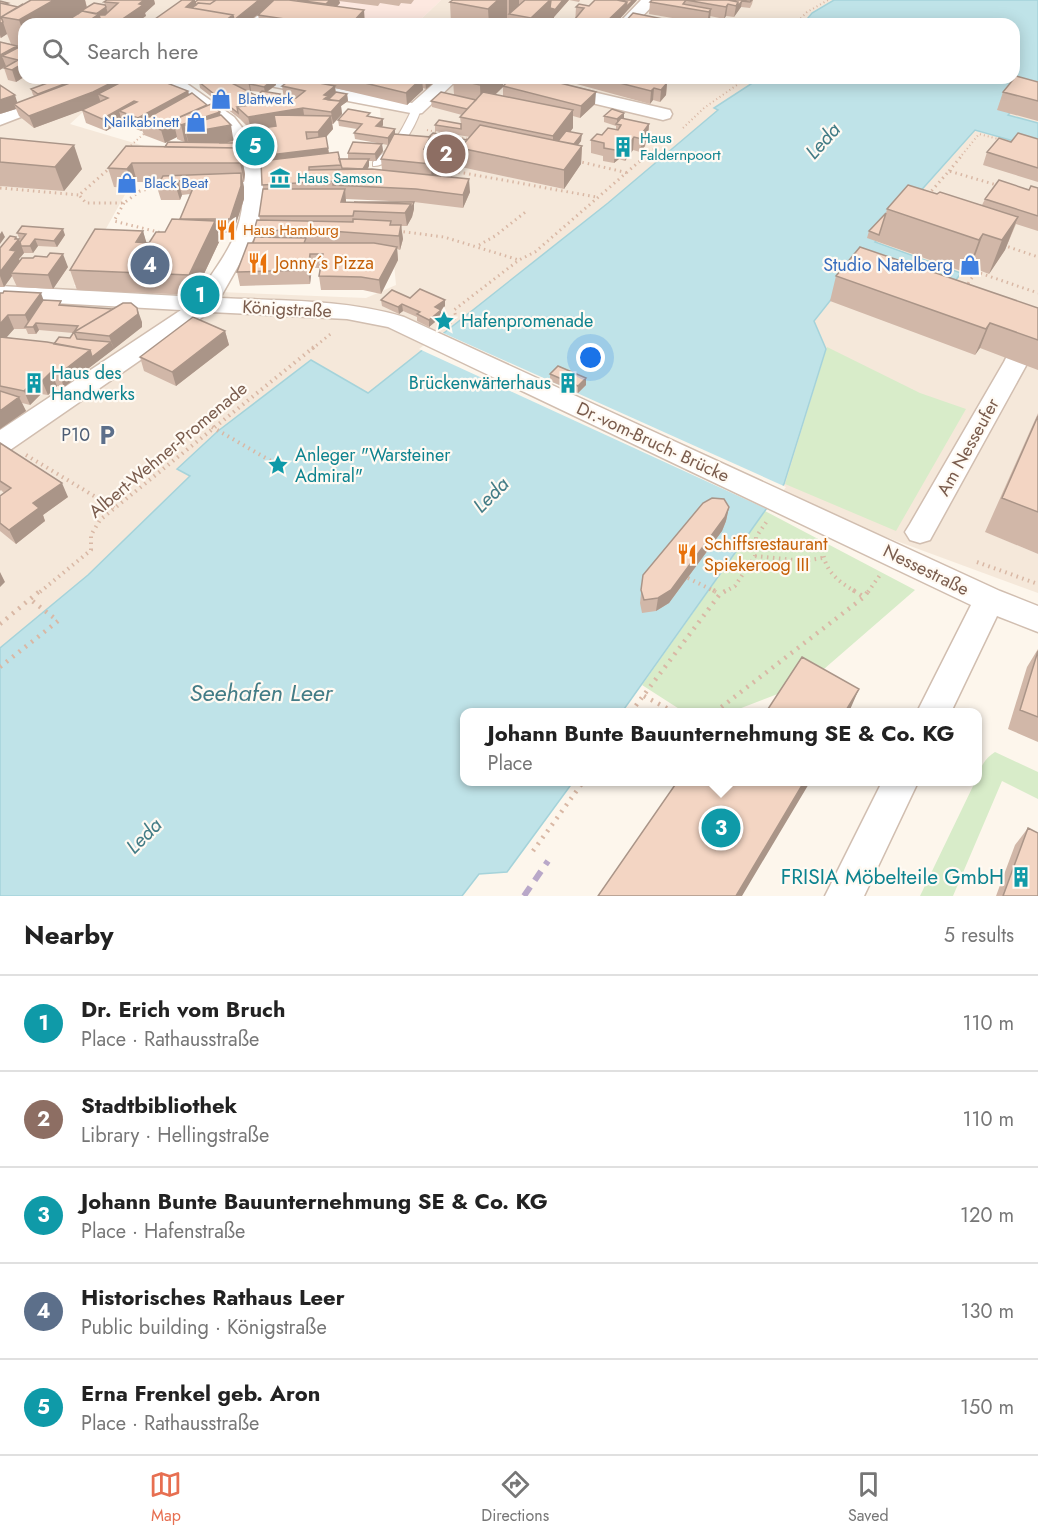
<!DOCTYPE html>
<html lang="en">
<head>
<meta charset="utf-8">
<style>
	:root { --surface:#fff; --page:#f2f2f2; --text:#222; --muted:#767676; --line:#e0e0e0; --accent:#e76f51 }
	body { margin:0; font-family:Jost,sans-serif; background:var(--page); color:var(--text) }
	.you { position:absolute; left:591px; top:358px; width:21px; height:21px; margin:-15px; border:4px solid #fff; border-radius:50%; background:#1a73e8; box-shadow:0 0 0 9px #1a73e833 }
	.badge { display:grid; place-items:center; width:39px; height:39px; border-radius:50%; background:var(--accent); color:#fff; font-size:20px; font-weight:700 }
	.pin { position:absolute; translate:-50% -50%; border:3px solid #fff; box-shadow:0 2px 6px #0006 }
	.popup { position:absolute; left:460px; top:708px; width:522px; height:78px; box-sizing:border-box; display:grid; place-content:center; border-radius:12px; background:var(--surface); filter:drop-shadow(0 2px 4px #0005); font-size:20px; white-space:nowrap; color:var(--muted) }
	.popup b { font-size:22px; color:var(--text) }
	.popup::after { content:''; position:absolute; left:50%; top:100%; margin-left:-12px; border:12px solid transparent; border-top-color:var(--surface) }
	.list { margin:0; padding:0; list-style:none }
	h2 { display:flex; justify-content:space-between; align-items:center; height:78px; margin:0; padding:0 24px; font-size:26px }
	h2 small { font-size:20px; font-weight:400; color:var(--muted) }
	.list li { display:grid; grid-template-columns:39px 1fr auto; gap:18px; align-items:center; box-sizing:border-box; height:96px; padding:0 24px; border-top:2px solid var(--line) }
	.list b { display:block; font-size:22px; white-space:nowrap }
	.list p { margin:0; font-size:20px; white-space:nowrap; color:var(--muted) }
	.list em { font-size:20px; font-style:normal; color:var(--muted) }
	.icon { flex:none; width:33px; height:33px; fill:none; stroke:currentColor; stroke-width:2; stroke-linecap:round; stroke-linejoin:round }
	.map { position:relative; flex:none; width:1038px; height:896px; overflow:hidden }
	.search { position:absolute; background:var(--surface); box-shadow:0 3px 15px #0003; left:18px; right:18px; top:18px; height:66px; display:flex; align-items:center; gap:15px; box-sizing:border-box; padding:0 21px; border-radius:18px; color:var(--muted); font-size:22px }
	.sheet { height:558px; background:var(--surface) }
	nav { display:flex; justify-content:space-around; align-items:center; box-sizing:border-box; height:84px; border-top:2px solid var(--line); background:var(--surface); font-size:16px; color:var(--muted) }
	nav a { display:grid; justify-items:center; gap:3px }
	nav .on { color:var(--accent) }
	.map>svg:first-child { display:block }
	.residential { fill:#f5e8da }
	.commercial { fill:#fde8e0 }
	.green { fill:#d8ecc9 }
	.water { fill:#bfe3e8; stroke:#a5d3da; stroke-width:1.5 }
	.pier { fill:#fdf6ec }
	.lines { fill:none; stroke-linecap:round; stroke-linejoin:round }
	.lane-casing { stroke:#d1beb0; stroke-width:2 }
	.street-casing { stroke:#d1beb0; stroke-width:3 }
	.path-far3 { stroke:#d9b8a5; stroke-width:2; stroke-dasharray:1 3; stroke-linecap:butt }
	.path-far2 { stroke:#d9b8a5; stroke-width:3; stroke-dasharray:1.5 4; stroke-linecap:butt }
	.path-far1 { stroke:#d9b8a5; stroke-width:4; stroke-dasharray:1.5 4.5; stroke-linecap:butt }
	.path { stroke:#d9b8a5; stroke-width:4.5; stroke-dasharray:2 6; stroke-linecap:butt }
	.lane { fill:#fff; fill-rule:evenodd }
	.street { fill:#fff; fill-rule:evenodd }
	.rail { stroke:#b9a8c9; stroke-width:6; stroke-dasharray:11 8; stroke-linecap:butt }
	.wall { fill:#d1b7a8; fill-rule:evenodd }
	.shaded-wall { fill:#aa9588 }
	.building { fill:#f3d5c3; stroke:#aa9588; stroke-width:1.5 }
	.labels { text-anchor:middle; dominant-baseline:central; stroke-width:4.5; stroke-linejoin:round; paint-order:stroke }
	.far-shop-label { font-size:15px; fill:#366cbe; stroke:#fffaf3; text-anchor:start }
	.far-culture-label { font-size:15px; fill:#0d838f; stroke:#fffaf3; text-anchor:start }
	.far-food-label { font-size:15px; fill:#c56008; stroke:#fffaf3; text-anchor:start }
	.food-label { font-size:18px; fill:#c56008; stroke:#fffaf3; text-anchor:start }
	.shop-label { font-size:18px; fill:#366cbe; stroke:#fffaf3; text-anchor:end }
	.street-label { font-size:18px; fill:#7a5c4d; stroke:#fffaf3 }
	.culture-label { font-size:18px; fill:#0d838f; stroke:#fffaf3; text-anchor:start }
	.service-label { font-size:18px; fill:#4e5e75; stroke:#fffaf3; text-anchor:end }
	.water-label { font-size:20px; font-style:italic; fill:#437c86; stroke:#fffaf3 }
	.near-culture-label { font-size:21px; fill:#0d838f; stroke:#fffaf3; text-anchor:end }
	.near-water-label { font-size:24px; font-style:italic; fill:#437c86; stroke:#fffaf3 }
</style>
</head>
<body>
<div class="map">
<svg width="1038" height="896" viewBox="0 0 1038 896">
	<rect width="100%" height="100%" fill="#fdf6ec"/>
	<path class="residential" d="M0,0H204L178,24H24V78H120L70,124L151,148L74,286L366,298L396,285L377,78H1014V24H416L441,0H1038V413L986,532L1038,554V593L883,536L430,344L368,393L310,360L218,431L177,469L190,476L88,575L0,648Z"/>
	<path class="commercial" d="M204,0H441L416,24H179Z"/>
	<path class="green" d="M827,347L920,393L966,409L896,531L785,484Z
		M765,511L915,590L809,682L731,712H684L642,685Z
		M995,752L1038,772V799L1002,781L953,896H920L975,782H978C978,769 985,758 995,752Z"/>
	<path class="water" d="M834,0H1038V83L1008,115L1038,123V148L975,130L875,242L961,273L939,303L853,272L814,321L826,349L784,484L622,712H464V782H573L507,872L479,874L462,896H0V648L88,575L190,476L177,469L218,431L311,360L368,393L608,203L718,110L714,108L760,78H1014V24H803L812,13Z"/>
	<path class="pier" d="M441,332L786,487L769,510L419,349Z"/>
	<g class="lines">
		<g class="lane-casing">
			<path id="lane" d="M413,107L421,109C416,126 393,168 373,166V162C395,144 401,132 413,107Z"/>
		</g>
		<g class="street-casing">
			<path id="street" d="M275,0H292L266,24H248Z
				M641,0H658L635,24H618Z
				M90,78H115L112,82L0,125V113Z
				M137,78H166L186,83L234,117L247,134L260,162L264,183L263,206L258,231L220,298C281,301 345,299 404,317L1000,591L1038,606V632L997,616L951,712H917L971,605L388,327L347,319L210,312L10,450L0,452V430L181,310L0,300V286L197,297C209,277 230,251 237,229C247,199 246,163 229,135C220,121 190,100 175,92C165,86 151,85 140,82Z
				M245,78H282L412,103L440,78H459L422,113L416,114L254,83L248,82Z
				M501,78H533L670,110L672,114L670,118L663,120L504,82Z
				M1016,354L1025,356L1028,362L930,540L920,543L910,540L905,532L910,524L1004,362L1007,356Z
				M882,782H918L864,896H825Z"/>
		</g>
		<path class="path-far3" d="M795,24L807,12L828,0
			M683,128L704,108L747,78
			M427,130L473,140
			M128,148L147,131
			M647,155L671,134
			M962,155L979,134L1002,140"/>
		<path class="path-far2" d="M577,161L628,173
			M111,167L79,195L86,203H124L140,191L160,186
			M442,169L596,197
			M949,171L963,154
			M0,188L79,195
			M928,195L949,171L1000,186
			M124,203L114,221L162,233
			M398,231L444,237L519,260
			M479,245L495,236L528,210
			M1003,245L1038,257
			M965,268L1038,293
			M965,288L976,272
			M450,323L456,317L454,310L519,260L535,252L648,154
			M312,349L333,332"/>
		<path class="path-far1" d="M212,427L278,465
			M26,455L114,508
			M823,550C824,571 839,582 856,592
			M755,556L804,561L822,558
			M977,562L1038,584
			M688,578L716,592
			M40,592L91,550V535L100,520L314,347
			M724,592L735,586L755,556L756,537L767,521
			M868,592L880,575"/>
		<path class="path" d="M713,590L720,594
			M853,590L864,597
			M0,624L41,590
			M0,667L58,621L31,600
			M644,696L674,712
			M631,712L720,594L727,590
			M715,712L864,597L869,590
			M533,851L583,782"/>
		<use href="#lane" class="lane"/>
		<use href="#street" class="street"/>
		<path class="rail" d="M524,896L548,861"/>
	</g>
	<path class="wall" d="M85,0L87,7L105,5L104,2L107,0H154L155,4L145,13L146,16L24,24V77L16,82L8,80L4,68L0,42L11,44L7,34L0,38V1L8,3L9,5L18,7Z
		M182,0H195V2L198,0H414L411,4L401,3L399,6L380,3L378,6L339,1L340,3L337,7L365,24H260L258,15L269,5L246,24H148Z
		M453,0H580L579,2L569,0L554,17V20L550,24H509V19L507,18V21L503,24H451L450,2Z
		M637,0L615,24H575L576,7Z
		M652,0H753L752,4L750,8L741,7L734,17L726,16L724,19L710,16V20L707,24L649,14L650,2Z
		M200,78H275L276,85L267,92L281,100L288,99H284L282,86L291,80L279,78H311L309,81L323,84V78H440L426,89L423,88V90L407,105L335,88L336,92L347,94L348,101L341,106L342,114L333,124H332L333,129L326,137L329,153L339,159H348V153L382,144L383,151L376,161H369V166L368,169L382,170L381,159L388,145L355,139L354,133L357,129L339,126L338,120L370,117L383,119V125L382,127L395,134L467,140L470,137L435,131V125L461,124L460,117L462,115L432,107L431,101L454,95L453,79L503,87L495,95L503,96V86L595,104L580,118L573,116V128L570,132L581,141L578,145L582,146L581,164L564,189L461,167L458,170L438,166V175L470,192L463,208L414,202V209L412,217L407,226H401L403,239L400,250L397,249L398,260L381,294L363,290H321L319,276L320,268H312L310,284L240,286L237,272L253,243L255,237L254,230L260,220L259,216L263,189L261,161L254,129L251,130L240,119L200,88L199,82ZM246,90L250,91H251L260,92L257,96ZM346,199L411,202H346Z
		M573,78H648L667,83L666,95L660,102L653,100L650,104L573,83Z
		M1038,82V121L997,110L1003,92Z
		M31,89L188,91L189,95L221,115L234,140L240,148L245,174L244,182H243L244,199L233,233H218L220,240L194,295L77,290L70,270L143,231L146,243H149L165,232L180,220L190,194L182,195L180,200H161L157,187L160,182H137L133,188L114,187L108,168L165,147L184,142L177,139V137L165,143L144,135L142,130L141,131L123,124L122,122L106,131L86,123L82,110L34,128L19,116L16,109L0,114L17,103L34,96L33,95Z
		M604,116L649,124L648,137L646,139L645,146L640,152L633,150L625,161L619,159L614,163L603,161V156L591,153V140L616,129V126L604,122Z
		M0,138L82,169L64,191L0,186Z
		M1038,139V182L983,165L987,152L1011,142Z
		M1038,188V231L1016,224L1005,250L989,274L971,267L967,273L867,238L869,231L886,213L887,209L937,194L982,205L985,199Z
		M17,233L65,235L57,247L38,246L33,253H24L19,259L20,261L68,267L53,289L17,287L12,276L4,287H0V248L17,239H19L20,242L22,240H20Z
		M836,276L1038,308V370L980,348L975,355L830,301Z
		M0,293L43,300L142,322V327L64,387L57,386L48,395L41,394L30,405L22,403L26,411L0,429ZM14,329H26L28,334H36L39,330L73,333L70,338L54,344L6,337Z
		M410,298L445,306L441,310V317L429,327L417,321V317L403,311L399,314L382,306L381,300Z
		M225,331L229,345L176,386L144,371L140,357Z
		M550,374L586,378V385L578,393L550,381Z
		M1038,413V554L985,532Z
		M0,443L68,497L43,515L45,521L16,544L0,531V496L4,493L1,490L0,491Z
		M729,507L726,521L722,531L669,603L656,611L642,613L640,603L643,575Z
		M1038,649V742L1008,729L1027,667Z
		M1028,828L1038,896H996L1015,845Z"/>
	<path class="shaded-wall" d="M54,0H85L88,13L76,14L78,20L71,24H24V34L19,20Z
		M144,0H154L155,4L145,13L146,16L135,24H115Z
		M194,0H195L197,10L203,5L204,11L201,14L188,12L190,23L186,7Z
		M259,0H275L246,24H235L234,20Z
		M330,0H339L340,3L328,15L326,4Z
		M498,0H507V21L503,24H489L488,9Z
		M509,0H519V8L509,14Z
		M550,0H569L554,17V20L550,24H531V18Z
		M633,0H637L615,24H604L627,2Z
		M742,1L741,7L734,17L736,6L738,2Z
		M728,4L726,16L724,19L726,7Z
		M106,7L108,13L102,24H84L92,17Z
		M711,9L710,20L707,24L709,12Z
		M364,10L365,24H351Z
		M233,15L235,24H220Z
		M3,22L7,34L1,38L0,35V24Z
		M17,46L21,58L2,56L6,66L0,70V55Z
		M24,63V77L16,82L12,70Z
		M121,78H136L98,94L101,103L97,105L34,128L29,116Z
		M249,78H261L250,84L251,91H250L248,79Z
		M275,78L276,85L265,93L264,87Z
		M422,78L423,90L407,105L406,93Z
		M425,78H440L426,89Z
		M488,78H503V87L481,108L480,85Z
		M667,83L666,95L660,102L661,90Z
		M335,86L336,98L326,112L324,95Z
		M654,88L653,100L650,104L651,91Z
		M188,91L191,103L140,122L142,130L141,131L138,118Z
		M596,92L595,104L580,118L581,106Z
		M280,94L281,100L303,108L305,121L251,130L248,117Z
		M347,94L348,101L341,106L342,114L333,124L331,112L336,104Z
		M15,95L19,108L14,104L16,109L0,114V100Z
		M134,101L138,114L119,111L122,122L106,131L102,119Z
		M573,110V128L553,154V136Z
		M220,112L223,127L231,125L234,144L191,152L186,133L184,126L188,142L185,143L181,125Z
		M624,113V119L617,125V119Z
		M331,116L333,129L319,145L318,132Z
		M383,119V125L377,133L376,126Z
		M174,124L177,137L165,143L161,130Z
		M649,124L648,137L646,139L645,146L640,152L643,132Z
		M395,129V136L388,145V138Z
		M582,134L581,141L568,158V151Z
		M430,137L431,152L424,149Z
		M634,137L633,150L625,161L626,148Z
		M382,144L383,151L376,161L375,154Z
		M74,145L82,169L64,191L55,167Z
		M582,146L581,164L564,189V170Z
		M620,147L619,159L614,163L615,150Z
		M240,148L245,174L244,182L240,163Z
		M328,148L330,161L263,169L261,156Z
		M437,150L438,174L432,188L431,164Z
		M460,154L461,167L458,170V157Z
		M369,159V166L364,175L363,169Z
		M132,163L137,182L133,188L127,169Z
		M241,173L244,187V199L233,233L230,219Z
		M469,179L470,192L463,208V195Z
		M178,181L182,195L180,200L176,187Z
		M345,189L346,202H341Z
		M414,202V209L412,217L411,210Z
		M411,204L412,217L407,226L405,213Z
		M1018,217L1005,250L989,274L1002,240Z
		M215,221L220,240L194,295L189,275Z
		M401,225L403,239L400,250L399,236Z
		M63,229L65,235L57,247L54,241Z
		M2,231L5,237L0,244V234Z
		M143,231L149,251L136,242Z
		M983,234L971,267L967,273L979,240Z
		M16,237L18,240L19,239L24,253L19,259L21,264L11,273L12,276L4,287L0,276V272Z
		M35,239L38,246L33,253L30,246Z
		M397,247L398,260L381,294L379,280Z
		M63,254L68,267L53,289L48,275Z
		M310,254L312,268L310,284L308,270Z
		M41,293L46,307L30,327L25,315Z
		M445,300V306L441,310V317L429,327V320L435,307Z
		M402,304L403,311L399,314L398,307Z
		M137,308L142,322V327L114,349L109,336Z
		M8,315L14,329L0,345V324Z
		M36,323L39,330L36,334L33,327Z
		M990,323L980,348L975,355L986,329Z
		M225,331L229,345L176,386L172,372Z
		M111,342L114,349L64,387L59,374L90,350Z
		M51,372L57,386L48,395L42,381Z
		M586,378V385L578,393V386Z
		M35,380L41,394L30,405L24,391Z
		M19,397L26,411L0,429V411Z
		M62,483L68,497L43,515L45,521L16,544L9,530L33,503Z
		M729,507L726,521L722,531L669,603L656,611L658,598Z
		M0,572L5,582L0,587Z
		M859,689L849,712H845Z
		M804,782H810L742,896H736Z"/>
	<path class="building" d="M31,0H54L19,20L1,17Z
		M107,0H144L139,4L143,5L115,24H102L99,15H105L118,3L104,2Z
		M182,0H194L186,7L233,15L220,24H148Z
		M198,0H216L210,4L198,3L196,5L195,2Z
		M216,0H259L234,20L233,15L192,8L198,3L210,4Z
		M274,0H289L364,10L351,24H318L258,15Z
		M297,0H330L326,4Z
		M453,0H498L488,9L450,2Z
		M525,0H550L531,18L509,14Z
		M551,0H563L554,11V9L550,8Z
		M595,0H617L627,2L604,24L575,19L584,8L576,7L579,4L589,6Z
		M617,0H633L626,7L627,2Z
		M652,0H728L738,2L736,6L728,4L726,7L686,0L683,4L711,9L709,12L650,2Z
		M728,0H752L750,2L742,1L738,6V2Z
		M0,1L8,3L5,4L0,3Z
		M0,3L18,7L23,4L1,17L3,22L0,24Z
		M94,3L105,5L106,7L96,14L82,11L78,14H76Z
		M82,11L99,14L84,24H62Z
		M633,13L688,24H623Z
		M419,21L438,24H416Z
		M456,22L471,24H454Z
		M0,42L17,46L0,55Z
		M21,46H24V63L12,70L4,68L18,60L2,56Z
		M1016,76L1038,82V101L1003,92Z
		M61,78H80L38,94L31,89Z
		M83,78H121L93,92L29,116L14,104Z
		M129,78H154L188,91L138,118L119,111L137,102L134,101L102,119L82,110L108,98L98,94Z
		M199,78H222L257,96L262,91L280,94L274,101L237,107L238,113L199,82Z
		M258,78H275L264,87L250,84Z
		M293,78L335,86L324,95L328,96L324,99L341,101L331,112L303,108L248,117L237,107L296,98L305,91L282,86Z
		M344,78H422L406,93Z
		M454,78H488L480,85L453,79Z
		M512,78H540L596,92L581,106L503,86Z
		M600,78H648L667,83L661,90L654,88L651,91Z
		M0,85L15,95L0,100Z
		M336,92L347,94L339,101L328,100Z
		M441,92L476,100L467,109L431,101Z
		M483,92L573,110L553,136L460,117Z
		M192,93L207,105L173,120L174,124L161,130L140,122Z
		M211,104L220,112L181,125L173,120Z
		M348,109L370,113L367,116L383,119L376,126L395,129L388,138L354,133L362,124L338,120Z
		M612,109L624,113L617,119L604,116Z
		M221,115L231,125L186,133L184,126Z
		M274,115L331,116L318,132H306L307,139L326,136L328,148L261,156L254,129L276,126Z
		M621,118L649,124L643,132L646,133L642,139L634,137L626,148L620,147L615,150L604,148V143L591,140L597,134L602,135L608,128L618,130L621,125L616,124Z
		M439,120L461,124V129L435,125Z
		M480,125L582,146L564,170L460,148Z
		M566,131L582,134L574,144L558,141Z
		M433,133L467,140L460,148V154L458,157L437,153V150H430L431,148L429,137Z
		M1018,133L1038,139V168L987,152L999,138L1011,142Z
		M394,134L430,137L424,149L437,150L431,164L381,159Z
		M0,138L74,145L55,167L0,162Z
		M235,140L237,143H219Z
		M168,142L238,143L239,148L165,147Z
		M353,142L382,144L375,154L348,153Z
		M126,146L240,148L241,156L240,163H132L127,169L108,168Z
		M338,152L341,165L309,167V170L372,169L469,179L463,195L416,189L333,185V181L262,185L261,161Z
		M339,159H369L363,169L342,168Z
		M241,173V186L230,219H180L196,181H178L176,187H157L163,176Z
		M999,180L1029,190L1031,186L1038,188V216L985,199Z
		M908,185L937,194L940,192L1018,217L1002,240L983,234L979,240L887,209Z
		M263,189H345L341,202L411,204L405,213L354,211L353,216H259Z
		M354,202H414L411,210V204Z
		M886,213L879,235L869,231Z
		M172,219L215,221L189,275L70,270L95,229L143,231L136,242L149,243L156,232H165Z
		M353,219L391,221L390,225H401L399,236L330,231L254,230L257,220L353,222Z
		M22,226L63,229L54,241L35,239L30,246H21L20,242L26,234L17,233Z
		M10,236L16,237L15,239H19L10,250L16,251L0,272V248Z
		M255,237L306,238L304,243H253Z
		M248,243H374L397,247L379,280L361,277L319,276L323,254H310L308,270L237,272Z
		M860,247L1038,308V340L990,323L986,329L836,276Z
		M50,253L63,254L48,275L11,273L22,258H33L35,256L47,257Z
		M420,289L445,300L435,307L441,310L429,320L417,314L420,312L402,304L398,307L381,300L392,290L410,298Z
		M4,291L41,293L25,315H8L0,324V293H3Z
		M43,300L61,301L59,305L113,309L74,332L77,339L111,342L92,357L90,350L54,344L59,337L70,338L78,326L36,323L33,327H25Z
		M123,303H131L137,308L138,314L109,336L74,332Z
		M193,317L225,331L172,372L140,357Z
		M0,337L47,342L90,350L59,374L51,372L42,381L35,380L24,391L0,386Z
		M558,366L586,378L578,386L550,374Z
		M0,391L19,397L0,411Z
		M1038,416V512L1002,498Z
		M0,443L62,483L33,503L39,508L9,530L0,523V496L11,488L0,481Z
		M712,498L724,499L729,507L725,517L671,590L658,598L644,600L641,590L643,575L703,503Z
		M1038,651V717L1020,710Z
		M802,657L859,689L845,712H766Z
		M677,782H804L736,896H598Z
		M1028,828L1038,833V896H1003Z"/>
	<defs>
		<g id="shop-bare" transform="scale(1.62)"><path d="M-5-2.5h2.3a2.7 3.5 0 0 1 5.4 0H5L5.5 6h-11ZM-1.5-2.5h3a1.5 2.3 0 0 0-3 0Z" fill="#3f7fe0" stroke="#fffaf3" stroke-width="2.5" paint-order="stroke"/></g>
		<g id="building-bare" transform="scale(1.62)"><path d="M-4-6H4V6H1V3H-1V6H-4ZM-2.5-4.3h1.7v1.8h-1.7ZM.8-4.3h1.7v1.8H.8ZM-2.5-1h1.7V.8h-1.7ZM.8-1h1.7V.8H.8Z" fill="#0f9aa8" stroke="#fffaf3" stroke-width="2.5" paint-order="stroke"/></g>
		<g id="museum-bare" transform="scale(1.62)"><path d="M0-6L6-3V-2H-6V-3ZM-5-1h2V3h-2ZM-1-1h2V3h-2ZM3-1h2V3H3ZM-6 4H6V6H-6Z" fill="#0f9aa8" stroke="#fffaf3" stroke-width="2.5" paint-order="stroke"/></g>
		<g id="restaurant-bare" transform="scale(1.62)"><path d="M-5-6h1v4h1v-4h1v4h1v-4h1v5L-1.5 .5V6h-2V.5L-5-1ZM5-6V6H3V1.5H1.5Q1.5-4 5-6Z" fill="#e8710a" stroke="#fffaf3" stroke-width="2.5" paint-order="stroke"/></g>
		<g id="sight-bare" transform="scale(1.62)"><path d="M0-6L1.8-2.2L6-1.7L2.9 1.2L3.7 5.4L0 3.3L-3.7 5.4L-2.9 1.2L-6-1.7L-1.8-2.2Z" fill="#0f9aa8" stroke="#fffaf3" stroke-width="2.5" paint-order="stroke"/></g>
		<g id="parking-bare" transform="scale(1.62)"><path d="M-3.5-5.5H1a3.5 3.5 0 0 1 0 7H-1V5.5H-3.5ZM-1-3.4V-.6H.8a1.4 1.4 0 0 0 0-2.8Z" fill="#5c6f8a" stroke="#fffaf3" stroke-width="2.5" paint-order="stroke"/></g>
	</defs>
	<g fill-rule="evenodd">
		<use href="#shop-bare" x="221" y="99"/>
		<use href="#shop-bare" x="196" y="122"/>
		<use href="#building-bare" x="623" y="147"/>
		<use href="#museum-bare" x="280" y="178"/>
		<use href="#shop-bare" x="127" y="183"/>
		<use href="#restaurant-bare" x="226" y="230"/>
		<use href="#restaurant-bare" x="258" y="263"/>
		<use href="#shop-bare" x="970" y="265"/>
		<use href="#sight-bare" x="444" y="321"/>
		<use href="#building-bare" x="34" y="383"/>
		<use href="#building-bare" x="568" y="383"/>
		<use href="#parking-bare" x="107" y="435"/>
		<use href="#sight-bare" x="278" y="465"/>
		<use href="#restaurant-bare" x="687" y="554"/>
		<use href="#building-bare" x="1021" y="877"/>
	</g>
	<g class="labels">
		<g class="far-shop-label">
			<text x="238" y="99">Blattwerk</text>
			<text x="179" y="122" text-anchor="end">Nailkabinett</text>
			<text x="144" y="183">Black Beat</text>
		</g>
		<g class="far-culture-label">
			<text x="640" y="138">Haus<tspan x="640" dy="17">Faldernpoort</tspan></text>
			<text x="297" y="178">Haus Samson</text>
		</g>
		<g class="far-food-label">
			<text x="243" y="230">Haus Hamburg</text>
		</g>
		<g class="food-label">
			<text x="275" y="263">Jonny´s Pizza</text>
			<text x="704" y="544">Schiffsrestaurant<tspan x="704" dy="21">Spiekeroog III</tspan></text>
		</g>
		<g class="shop-label">
			<text x="953" y="265">Studio Natelberg</text>
		</g>
		<g class="street-label">
			<text transform="translate(287 309) rotate(3)">Königstraße</text>
			<text transform="translate(653 442) rotate(25)">Dr.-vom-Bruch- Brücke</text>
			<text transform="translate(968 447) rotate(-61)">Am Nesseufer</text>
			<text transform="translate(168 450) rotate(-40)">Albert-Wehner-Promenade</text>
			<text transform="translate(926 570) rotate(26)">Nessestraße</text>
		</g>
		<g class="culture-label">
			<text x="461" y="321">Hafenpromenade</text>
			<text x="51" y="373">Haus des<tspan x="51" dy="21">Handwerks</tspan></text>
			<text x="551" y="383" text-anchor="end">Brückenwärterhaus</text>
			<text x="295" y="455">Anleger "Warsteiner<tspan x="295" dy="21">Admiral"</tspan></text>
		</g>
		<g class="service-label">
			<text x="90" y="435">P10</text>
		</g>
		<g class="water-label">
			<text transform="translate(823 141) rotate(-48)">Leda</text>
			<text transform="translate(491 495) rotate(-45)">Leda</text>
			<text transform="translate(144 836) rotate(-45)">Leda</text>
		</g>
		<g class="near-culture-label">
			<text x="1004" y="877">FRISIA Möbelteile GmbH</text>
		</g>
		<g class="near-water-label">
			<text x="261" y="692">Seehafen Leer</text>
		</g>
	</g>
</svg>
<div class="you"></div>
<div class="pin badge" style="left:200px;top:295px;background:#0f9aa8">1</div>
<div class="pin badge" style="left:446px;top:154px;background:#8d6e63">2</div>
<div class="pin badge" style="left:721px;top:828px;background:#0f9aa8">3</div>
<div class="popup"><b>Johann Bunte Bauunternehmung SE &amp; Co. KG</b>Place</div>
<div class="pin badge" style="left:150px;top:265px;background:#5c6f8a">4</div>
<div class="pin badge" style="left:255px;top:146px;background:#0f9aa8">5</div>
<div class="search"><svg class="icon" aria-label="search" viewBox="0 0 24 24"><circle cx="10" cy="10" r="6"/><path d="M15 15l6 6"/></svg>Search here</div>
</div>
<section class="sheet">
<h2>Nearby<small>5 results</small></h2>
<ul class="list">
<li><span class="badge" style="background:#0f9aa8">1</span><div><b>Dr. Erich vom Bruch</b><p>Place · Rathausstraße</p></div><em>110 m</em></li>
<li><span class="badge" style="background:#8d6e63">2</span><div><b>Stadtbibliothek</b><p>Library · Hellingstraße</p></div><em>110 m</em></li>
<li><span class="badge" style="background:#0f9aa8">3</span><div><b>Johann Bunte Bauunternehmung SE &amp; Co. KG</b><p>Place · Hafenstraße</p></div><em>120 m</em></li>
<li><span class="badge" style="background:#5c6f8a">4</span><div><b>Historisches Rathaus Leer</b><p>Public building · Königstraße</p></div><em>130 m</em></li>
<li><span class="badge" style="background:#0f9aa8">5</span><div><b>Erna Frenkel geb. Aron</b><p>Place · Rathausstraße</p></div><em>150 m</em></li>
</ul>
</section>
<nav>
<a class="on"><svg class="icon" aria-label="map" viewBox="0 0 24 24"><path d="M3 6l6-2 6 2 6-2v14l-6 2-6-2-6 2zM9 4v14M15 6v14"/></svg>Map</a>
<a><svg class="icon" aria-label="directions" viewBox="0 0 24 24"><path d="M12 3l9 9-9 9-9-9zM9 14v-3h6M13 9l2 2-2 2"/></svg>Directions</a>
<a><svg class="icon" aria-label="saved" viewBox="0 0 24 24"><path d="M7 4h10v16l-5-4-5 4z"/></svg>Saved</a>
</nav>
</body>
</html>
